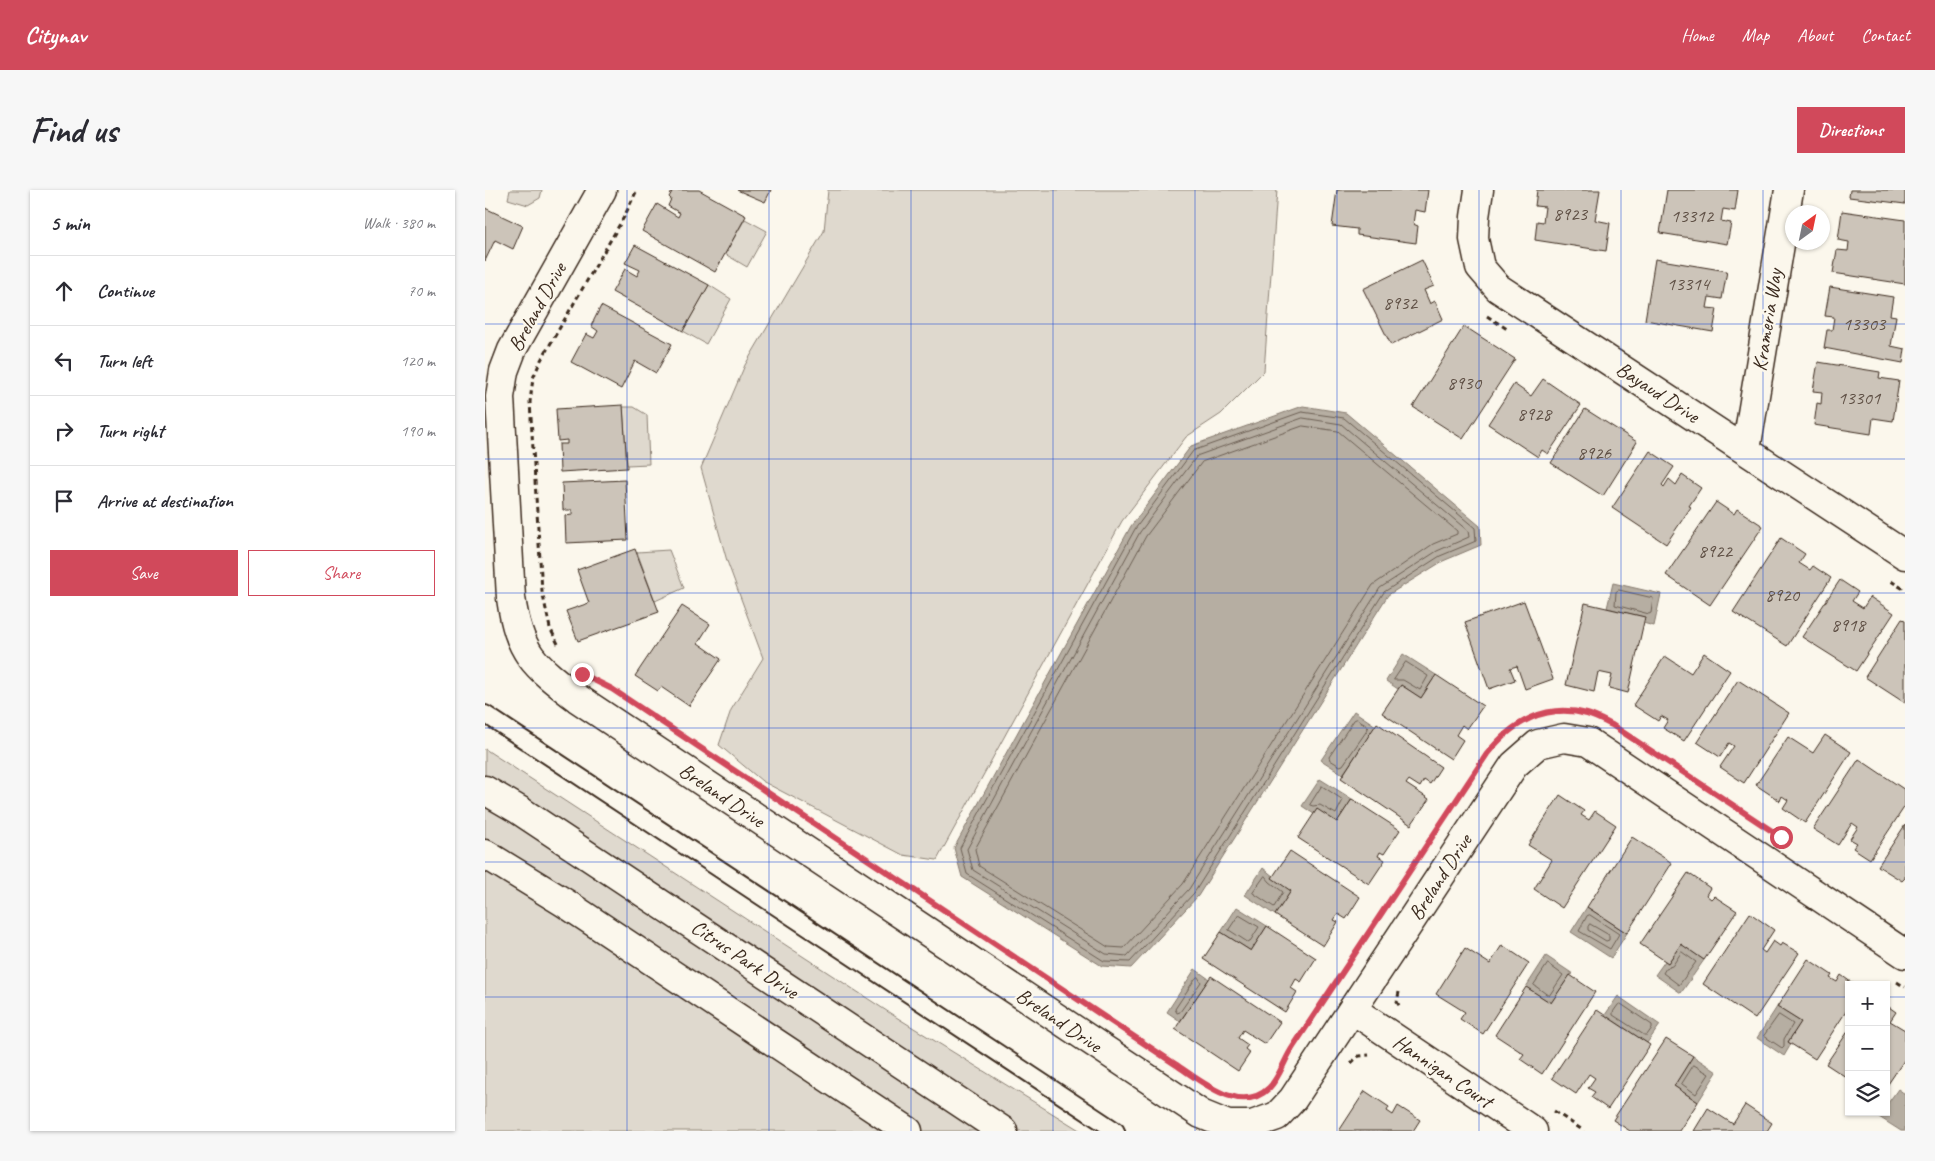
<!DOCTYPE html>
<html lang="en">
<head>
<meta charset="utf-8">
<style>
	:root { --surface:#fff; --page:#f7f7f7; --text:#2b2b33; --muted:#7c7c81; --line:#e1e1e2; --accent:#d1495b }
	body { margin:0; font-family:Caveat,sans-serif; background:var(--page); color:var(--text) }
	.controls { position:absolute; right:15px; bottom:15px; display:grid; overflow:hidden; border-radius:0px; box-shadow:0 1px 4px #0004 }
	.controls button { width:45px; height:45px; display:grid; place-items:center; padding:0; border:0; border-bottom:1px solid var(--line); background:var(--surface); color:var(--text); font:25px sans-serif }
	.compass { position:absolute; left:1300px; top:15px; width:45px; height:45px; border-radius:50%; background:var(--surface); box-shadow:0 1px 4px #0004; rotate:33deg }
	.stop { position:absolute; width:15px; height:15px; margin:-11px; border:4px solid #d1495b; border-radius:50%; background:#fff }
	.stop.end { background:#d1495b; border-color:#fff; box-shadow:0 1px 5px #0008 }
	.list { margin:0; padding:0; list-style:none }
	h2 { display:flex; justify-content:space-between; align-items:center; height:65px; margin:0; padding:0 20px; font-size:21px }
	h2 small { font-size:16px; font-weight:400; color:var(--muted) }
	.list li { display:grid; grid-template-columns:32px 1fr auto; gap:15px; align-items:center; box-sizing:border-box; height:70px; padding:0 20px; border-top:1px solid var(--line) }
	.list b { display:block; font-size:19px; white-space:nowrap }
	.list em { font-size:16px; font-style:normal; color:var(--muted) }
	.actions { display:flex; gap:10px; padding:15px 20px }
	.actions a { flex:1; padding:11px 0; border:1px solid var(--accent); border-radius:0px; text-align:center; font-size:18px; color:var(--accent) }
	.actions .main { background:var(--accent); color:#fff }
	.icon { flex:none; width:28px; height:28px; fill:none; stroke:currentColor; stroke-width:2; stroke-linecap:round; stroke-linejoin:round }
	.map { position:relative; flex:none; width:1420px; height:941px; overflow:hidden; border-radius:0px }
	header { display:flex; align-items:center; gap:30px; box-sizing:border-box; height:70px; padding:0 25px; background:var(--accent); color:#fff }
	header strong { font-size:24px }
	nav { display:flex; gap:28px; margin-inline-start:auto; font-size:18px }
	.intro { display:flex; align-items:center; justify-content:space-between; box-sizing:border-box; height:120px; padding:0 30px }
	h1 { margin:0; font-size:35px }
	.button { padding:12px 22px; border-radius:0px; background:var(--accent); color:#fff; font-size:18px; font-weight:700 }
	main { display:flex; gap:30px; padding:0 30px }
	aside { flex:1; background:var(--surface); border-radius:0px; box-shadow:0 1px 4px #0004 }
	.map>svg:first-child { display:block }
	.green { fill:#dfd9ce; stroke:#8d8276 }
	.water { fill:#b6aea2; stroke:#85796d }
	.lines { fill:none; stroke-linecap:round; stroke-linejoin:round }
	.shore { stroke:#6c5f53; stroke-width:1 }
	.building { fill:#ccc4b9; stroke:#3b2a1e }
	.service-casing { stroke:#3b2a1e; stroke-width:20 }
	.minor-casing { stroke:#3b2a1e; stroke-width:31 }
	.tertiary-casing { stroke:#3b2a1e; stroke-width:31 }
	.path { stroke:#3b2a1e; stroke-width:3; stroke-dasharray:5 4; stroke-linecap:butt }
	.service { stroke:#fbf7ec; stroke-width:16 }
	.minor { stroke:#fbf7ec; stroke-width:28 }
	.tertiary { stroke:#fbf7ec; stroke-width:28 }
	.route { stroke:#d1495b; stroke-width:6 }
	.grid { fill:none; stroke:#1d4ed8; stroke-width:1; stroke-opacity:0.55 }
	.labels { text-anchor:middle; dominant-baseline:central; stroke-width:5; stroke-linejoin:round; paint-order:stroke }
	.number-label { font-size:19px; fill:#5f5045 }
	.street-label { font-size:21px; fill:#3b2a1e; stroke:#fbf7ec }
</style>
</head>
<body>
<header>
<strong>Citynav</strong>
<nav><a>Home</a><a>Map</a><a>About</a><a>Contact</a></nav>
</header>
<div class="intro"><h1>Find us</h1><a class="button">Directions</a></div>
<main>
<aside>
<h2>5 min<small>Walk · 380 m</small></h2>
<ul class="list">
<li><svg class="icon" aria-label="ahead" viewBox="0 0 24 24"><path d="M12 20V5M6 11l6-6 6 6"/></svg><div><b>Continue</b></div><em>70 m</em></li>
<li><svg class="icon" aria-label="left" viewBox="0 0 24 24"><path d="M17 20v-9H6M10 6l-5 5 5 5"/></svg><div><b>Turn left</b></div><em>120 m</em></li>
<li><svg class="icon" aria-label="right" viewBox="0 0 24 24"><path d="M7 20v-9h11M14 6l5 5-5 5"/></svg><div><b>Turn right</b></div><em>190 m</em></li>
<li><svg class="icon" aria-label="arrive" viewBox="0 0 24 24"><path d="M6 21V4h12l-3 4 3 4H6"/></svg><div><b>Arrive at destination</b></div></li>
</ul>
<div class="actions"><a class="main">Save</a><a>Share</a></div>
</aside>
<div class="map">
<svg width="1420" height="941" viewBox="0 0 1420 941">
	<rect width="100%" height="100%" fill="#fbf7ec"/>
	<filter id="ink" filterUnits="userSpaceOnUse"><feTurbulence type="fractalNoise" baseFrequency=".02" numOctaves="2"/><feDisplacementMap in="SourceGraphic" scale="10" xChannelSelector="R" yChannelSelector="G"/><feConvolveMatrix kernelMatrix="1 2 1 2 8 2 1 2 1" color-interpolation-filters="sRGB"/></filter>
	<g filter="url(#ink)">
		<path class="green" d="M25,0H57L55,8L43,15L23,9Z
			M343,0H792L779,181L736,224L701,247L637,331L452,670L418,665L277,591L234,555L246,520L278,468L242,371L216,278L260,175L339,41Z
			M260,29L282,41L262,77L240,64Z
			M224,95L246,109L221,154L198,141Z
			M138,217H149L162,225L164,274L142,275Z
			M184,360L199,398L170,411L152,362Z
			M0,559L411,827L596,941H0Z"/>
		<path class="water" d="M818,216L861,223L995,336L996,355L958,371L903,405L713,706L646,778L617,776L477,687L469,658L646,336L706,256Z
			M1128,393L1176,404L1169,436L1158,433L1159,427L1122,418Z
			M918,464L951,485L936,508L916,495L913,499L901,491Z
			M869,521L891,536L858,584L836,570Z
			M835,589L867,609L852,632L829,624L817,616Z
			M778,678L806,701L790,725L760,705Z
			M752,717L782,736L766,761L736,742Z
			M1102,717L1142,743L1126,768L1086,742Z
			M1196,754L1219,770L1196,803L1170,785L1180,771L1183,773Z
			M1061,766L1088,784L1085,785L1066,813L1041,797Z
			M710,779L724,789L695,831L682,822Z
			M1133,806L1175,835L1162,853L1120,825Z
			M1292,817L1316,832L1303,852L1306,854L1299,866L1272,848Z
			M1208,866L1232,882L1213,912L1189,896Z
			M1413,899L1420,904V941H1416L1394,927L1397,922H1401V916Z"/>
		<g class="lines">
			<path class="shore" d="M817,222L859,228L990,338L991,351L955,366L899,402L709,703L645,772L619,771L482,684L475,658L650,339L708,261Z
				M818,228L856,234L983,341L984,347L952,361L895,398L704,699L642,766L621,764L488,680L482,659L655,342L712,266Z
				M818,236L853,241L972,341V344L948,354L888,395L698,694L639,758L623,757L494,676L490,659L661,346L717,272Z
				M1134,400L1168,408L1166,423L1164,424L1130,415L1131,402Z
				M921,472L943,486L935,500L918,490H909Z
				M872,529L882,536L883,539L858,575L855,576L845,570L844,567L869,530Z
				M837,596L858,610L851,624L835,615L828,616L825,615Z
				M780,686L785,692L798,702L789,717L768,703Z
				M754,725L774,737L764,753L744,740Z
				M1105,725L1134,744L1125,759L1094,741L1102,726Z
				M1105,734L1124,745V750L1121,751L1103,740V737Z
				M1197,762L1211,772L1194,795L1178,783L1181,778L1187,776Z
				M1063,774L1078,785L1064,806L1049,795Z
				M713,787L716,792L695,822L692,823L690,819L710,789Z
				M1136,814L1167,835V838L1162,845H1159L1128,825V822L1133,815Z
				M1294,825L1308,834L1299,849V856L1297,858L1279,846Z
				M1209,875L1224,884L1211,904L1197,894Z"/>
		</g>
		<path class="building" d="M188,0H214L261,26L230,82L157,41L172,14L193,27L195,23L183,16L186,9L184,7Z
			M252,0H286L280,12Z
			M852,0H943L940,22L930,20L928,34L933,36L931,53L872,45V39L847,36Z
			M1052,0H1115L1110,30L1125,33L1121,61L1050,50L1052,31L1058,32L1060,17L1050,16Z
			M1182,0H1253L1250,21L1238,19L1236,31L1246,33L1242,54L1175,43Z
			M1365,0H1420V14L1364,7Z
			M0,18L38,36L28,59L10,50L0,71Z
			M1357,21L1420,30V94L1348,83L1352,60L1363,61L1364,52L1353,50Z
			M150,55L224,95L198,141L127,102L140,79L152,86L155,80L140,73Z
			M1170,69L1242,81L1237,109L1224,107L1222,118L1232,119L1228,142L1160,130Z
			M937,70L949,96L939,100L945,114L950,111L958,129L906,155L878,99Z
			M1345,97L1408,107L1405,125L1411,126L1406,156L1420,159L1418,173L1339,158L1342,140H1347L1349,127L1340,126Z
			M116,116L187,154L171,183L150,171L136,199L86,172L101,144L109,148L113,141L106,136Z
			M979,136L1030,169L978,249L928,217Z
			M1333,172L1395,182L1394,188L1414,191L1408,231L1388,228L1386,244L1329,235L1332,213L1336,214L1337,202L1328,201Z
			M1058,189L1096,215L1063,264L1057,260L1053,267L1003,234L1029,194L1046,206Z
			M138,215L142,278L75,282L74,254H82V250L73,251L71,219Z
			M1100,219L1152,252L1118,306L1066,273Z
			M1165,261L1189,277L1177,295L1179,297L1184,289L1191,295L1197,285L1216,298L1204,316L1206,317L1181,354L1127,318Z
			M140,290L143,350L81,353L80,326L87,325V320H78L77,293Z
			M1231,312L1249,324L1252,319L1278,336L1225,415L1181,385Z
			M1296,348L1320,364L1314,373L1325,380L1328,376L1346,388L1302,456L1248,422Z
			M150,359L174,422L93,451L81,421L104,413L92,380Z
			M1355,390L1373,402L1367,411L1378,418L1385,407L1409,423L1371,481L1317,447Z
			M1039,411L1068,489L1040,499L1032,476L1025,478L1030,490L1004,499L980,432Z
			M1100,413L1160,427L1143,503L1124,498L1127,485L1113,482L1109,502L1081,495Z
			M197,416L225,434L213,453L236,469L204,516L176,497L173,501L150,486Z
			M1417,429L1420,430V513L1380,487Z
			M1219,463L1245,481L1199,551L1178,538L1183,530L1176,526L1173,531L1148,515L1180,466L1206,483Z
			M951,485L998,516L982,539L977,535L971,545L978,550L966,569L897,523L916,495L936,508Z
			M1253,490L1304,523L1259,593L1235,577L1249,556L1244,553L1235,567L1212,552Z
			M892,533L956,577L945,594L939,590L935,597L924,590L921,594L944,609L926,635L856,588Z
			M1340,545L1366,562L1320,633L1298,618L1303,610L1297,606L1295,611L1271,595L1303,547L1328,563Z
			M1374,569L1420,600V616L1385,669L1368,658L1372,653L1365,649L1373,637L1367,633L1353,655L1328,639Z
			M1075,605L1099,621L1096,625L1104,630L1110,621L1131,635L1077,718L1049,699L1067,670L1043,655Z
			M867,609L915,640L899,664L895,662L893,666L900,670L884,694L813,648L832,619L852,632Z
			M1420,635V688L1417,691L1393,676Z
			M1147,647L1187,673L1142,743L1102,717Z
			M805,661L875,707L861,729L853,724L849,730L853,732L838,756L790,725L806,701L787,688Z
			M1203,683L1225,698L1221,705L1226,709L1229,706L1252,721L1219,770L1196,754L1183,773L1155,754Z
			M1265,723L1289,740L1276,760L1280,763L1288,751L1295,756L1297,753L1314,763L1270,829L1218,794Z
			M782,736L831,768L816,792L811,789L806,798L812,802L800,822L718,769L736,742L766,761Z
			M1017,755L1044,773L998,844L975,829L980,822L951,804L980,758L1005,774Z
			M1323,769L1347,785L1345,788L1352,792L1356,785L1370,795H1364V817L1330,869L1303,852L1316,832L1292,817Z
			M1085,785L1110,802L1057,884L1035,869L1039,864L1010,845L1041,797L1066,813Z
			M726,786L795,832L780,854L758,840L753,848L763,855L760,859L765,863L753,881L690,839Z
			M1401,815L1411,822L1405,831L1420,840V869L1401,897Z
			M1112,820L1165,855L1123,919L1106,907L1110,902L1103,898L1110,888L1104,884L1091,904L1067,888Z
			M1364,840V889L1341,874Z
			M1181,849L1208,866L1189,896L1213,912L1194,941H1145L1128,930Z
			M880,901L904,917L902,921L908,925L913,916L935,930L928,941H854Z
			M1260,915L1287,933L1282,941H1209L1223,918L1248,934Z"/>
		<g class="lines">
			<g class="service-casing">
				<path id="service" d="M0,524L631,941"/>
			</g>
			<g class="minor-casing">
				<path id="minor" d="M117,0L27,160L19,181L15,207L26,408C34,464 49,475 92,508L716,924L743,935H767L792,926L808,909L1029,575L1053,554L1079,548L1103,552L1420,764
					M994,0L990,27L989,49L995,77L1013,98L1420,365
					M1261,260L1304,0
					M868,820L1048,941"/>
			</g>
			<g class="tertiary-casing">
				<path id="tertiary" d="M0,600L34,620L518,941
					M0,664L80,713L423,941"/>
			</g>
			<path class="path" d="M1002,126L1022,139
				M1406,391L1420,400
				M73,454L65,438L57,401L45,212L48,188L56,170L139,27L152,0
				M1412,792L1420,797
				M914,802L912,812L915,817
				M866,873L874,866L884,865
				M1069,921L1099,941"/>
			<use href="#service" class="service"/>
			<use href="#minor" class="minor"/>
			<use href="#tertiary" class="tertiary"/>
		</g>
	</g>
	<g class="lines" filter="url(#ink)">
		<path class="route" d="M97,484L127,499L690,874C715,890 755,926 784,898C795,887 799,870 808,857L1002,564C1027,532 1061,513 1102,524C1110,526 1119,531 1127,535L1296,647"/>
	</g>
	<path class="grid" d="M142,0V941M284,0V941M426,0V941M568,0V941M710,0V941M852,0V941M994,0V941M1136,0V941M1278,0V941M0,134H1420M0,269H1420M0,403H1420M0,538H1420M0,672H1420M0,807H1364M1401,807H1420"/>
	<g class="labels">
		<g class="number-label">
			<text x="1085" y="24">8923</text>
			<text x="1207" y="26">13312</text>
			<text x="1203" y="94">13314</text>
			<text x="915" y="113">8932</text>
			<text x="1379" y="134">13303</text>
			<text x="979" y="193">8930</text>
			<text x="1374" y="208">13301</text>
			<text x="1049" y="224">8928</text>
			<text x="1109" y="263">8926</text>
			<text x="1230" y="361">8922</text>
			<text x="1297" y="405">8920</text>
			<text x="1363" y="435">8918</text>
		</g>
		<g class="street-label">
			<text transform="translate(52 117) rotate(-61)">Breland Drive</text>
			<text transform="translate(1282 130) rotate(-81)">Krameria Way</text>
			<text transform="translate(1173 202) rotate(33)">Bayaud Drive</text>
			<text transform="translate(237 605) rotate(34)">Breland Drive</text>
			<text transform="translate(955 687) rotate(-57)">Breland Drive</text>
			<text transform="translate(260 769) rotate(34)">Citrus Park Drive</text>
			<text transform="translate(574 830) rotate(34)">Breland Drive</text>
			<text transform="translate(958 881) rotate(34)">Hannigan Court</text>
		</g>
	</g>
</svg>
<div class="controls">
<button>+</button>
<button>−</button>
<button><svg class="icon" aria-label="layers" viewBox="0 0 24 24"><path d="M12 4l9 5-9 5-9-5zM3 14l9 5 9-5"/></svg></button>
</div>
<svg class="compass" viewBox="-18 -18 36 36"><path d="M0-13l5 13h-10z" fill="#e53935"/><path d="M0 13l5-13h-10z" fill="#7c7c81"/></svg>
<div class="stop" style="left:1296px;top:647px"></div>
<div class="stop end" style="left:97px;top:484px"></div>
</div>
</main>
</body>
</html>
